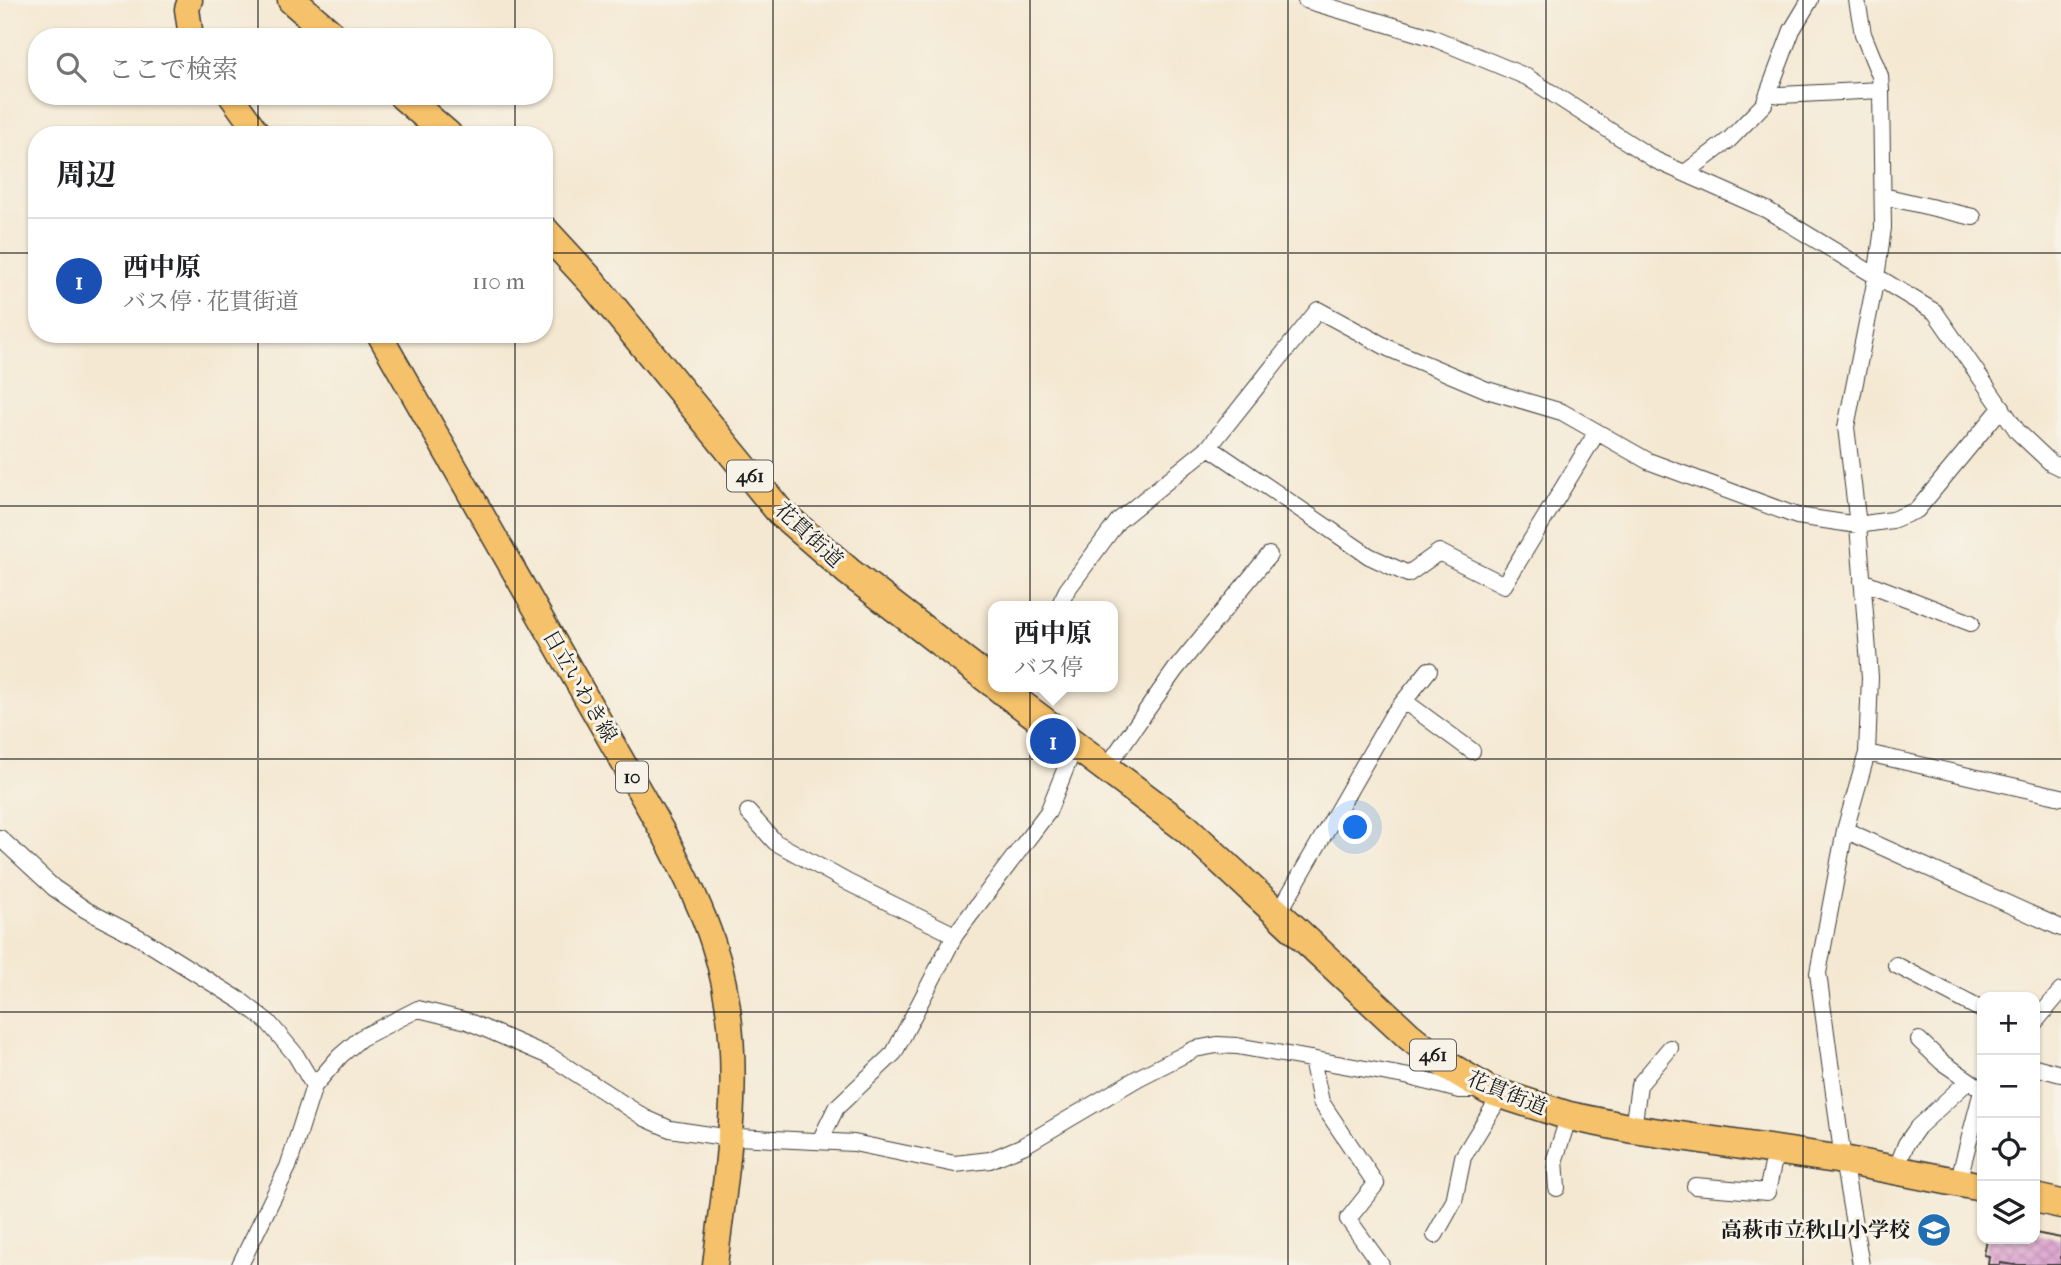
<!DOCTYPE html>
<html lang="ja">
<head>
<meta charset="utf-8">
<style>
	:root { --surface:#fff; --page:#f2f2f2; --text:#202124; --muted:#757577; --line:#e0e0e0; --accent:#1f6fb2 }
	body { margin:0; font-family:"IM FELL French Canon","Noto Serif JP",serif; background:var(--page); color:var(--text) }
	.controls { position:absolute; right:21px; bottom:21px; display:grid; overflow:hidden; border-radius:14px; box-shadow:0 2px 5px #0004 }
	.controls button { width:63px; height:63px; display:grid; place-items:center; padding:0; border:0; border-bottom:2px solid var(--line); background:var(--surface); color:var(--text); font:35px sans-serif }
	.you { position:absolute; left:1356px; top:828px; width:24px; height:24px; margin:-18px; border:5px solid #fff; border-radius:50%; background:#1a73e8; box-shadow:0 0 0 10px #1a73e833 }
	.badge { display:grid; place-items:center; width:46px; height:46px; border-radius:50%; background:var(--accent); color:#fff; font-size:23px; font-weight:700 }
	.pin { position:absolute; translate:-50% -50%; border:4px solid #fff; box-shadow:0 2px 7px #0006 }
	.popup { position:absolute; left:988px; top:601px; width:130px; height:91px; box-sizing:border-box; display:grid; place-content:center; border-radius:14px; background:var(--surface); filter:drop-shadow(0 2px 5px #0005); font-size:23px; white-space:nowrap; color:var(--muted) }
	.popup b { font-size:26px; color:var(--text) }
	.popup::after { content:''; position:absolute; left:50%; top:100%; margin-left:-14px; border:14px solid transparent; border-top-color:var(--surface) }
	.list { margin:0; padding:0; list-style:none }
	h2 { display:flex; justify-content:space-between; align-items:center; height:91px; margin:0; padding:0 28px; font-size:30px }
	h2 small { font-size:23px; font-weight:400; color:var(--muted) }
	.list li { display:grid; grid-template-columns:46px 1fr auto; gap:21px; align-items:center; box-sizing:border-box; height:126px; padding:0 28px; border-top:2px solid var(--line) }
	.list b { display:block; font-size:26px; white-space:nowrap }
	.list p { margin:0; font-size:23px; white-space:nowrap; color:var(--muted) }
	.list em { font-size:23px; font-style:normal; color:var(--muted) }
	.icon { flex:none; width:38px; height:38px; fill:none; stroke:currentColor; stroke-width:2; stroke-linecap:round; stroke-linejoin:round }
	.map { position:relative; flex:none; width:2061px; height:1265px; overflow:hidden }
	.search { position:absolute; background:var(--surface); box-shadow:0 2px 5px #0004; left:28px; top:28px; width:525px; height:77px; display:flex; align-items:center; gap:18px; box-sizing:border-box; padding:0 24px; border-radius:28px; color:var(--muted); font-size:26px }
	.panel { position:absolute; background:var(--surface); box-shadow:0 2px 5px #0004; left:28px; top:126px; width:525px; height:217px; border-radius:28px }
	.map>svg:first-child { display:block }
	.building { fill:url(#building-cross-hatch) }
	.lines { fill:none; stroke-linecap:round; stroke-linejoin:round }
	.street-casing { stroke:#3c3b37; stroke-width:18 }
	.primary-casing { stroke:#3c3b37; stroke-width:27 }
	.highway-casing { stroke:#3c3b37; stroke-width:31 }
	.street { stroke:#fff; stroke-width:16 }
	.primary { stroke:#f5c16b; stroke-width:24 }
	.highway { stroke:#f5c16b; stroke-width:28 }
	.grid { fill:none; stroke:#1c1c1c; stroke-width:2; stroke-opacity:0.55 }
	.labels { text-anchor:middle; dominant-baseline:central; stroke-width:6; stroke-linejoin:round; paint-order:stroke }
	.shield { fill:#f7f3e8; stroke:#5e5c59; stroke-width:2 }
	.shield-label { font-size:19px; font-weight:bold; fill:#1c1c1c }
	.street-label { font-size:21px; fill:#1c1c1c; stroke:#f7f3e8 }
	.poi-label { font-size:21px; font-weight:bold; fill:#1c1c1c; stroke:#f7f3e8; text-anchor:end }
</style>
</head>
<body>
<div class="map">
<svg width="2061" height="1265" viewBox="0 0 2061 1265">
	<defs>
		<pattern id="building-cross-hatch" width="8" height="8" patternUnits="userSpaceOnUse" patternTransform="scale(1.75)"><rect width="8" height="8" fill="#dea8d1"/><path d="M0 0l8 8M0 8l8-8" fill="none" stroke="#be90b3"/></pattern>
	</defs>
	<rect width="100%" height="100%" fill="#f7f3e8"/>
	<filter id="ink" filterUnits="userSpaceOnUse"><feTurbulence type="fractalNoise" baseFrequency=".0143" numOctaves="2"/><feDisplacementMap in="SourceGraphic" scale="14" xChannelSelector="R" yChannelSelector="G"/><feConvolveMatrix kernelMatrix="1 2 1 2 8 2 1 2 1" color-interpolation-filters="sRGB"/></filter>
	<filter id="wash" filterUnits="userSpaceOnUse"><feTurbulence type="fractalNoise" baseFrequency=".00686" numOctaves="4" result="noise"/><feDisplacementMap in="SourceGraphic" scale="28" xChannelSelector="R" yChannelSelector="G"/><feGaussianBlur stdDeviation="1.57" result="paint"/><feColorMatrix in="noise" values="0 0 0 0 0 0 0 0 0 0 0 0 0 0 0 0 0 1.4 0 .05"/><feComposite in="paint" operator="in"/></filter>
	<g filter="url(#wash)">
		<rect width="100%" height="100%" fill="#f4e8d2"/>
		<g id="blocks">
			<path class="building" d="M2035,1233L2061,1238V1265H2014L2000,1263V1265H1988L1989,1256L1984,1255L1987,1239H2035Z"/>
		</g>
	</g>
	<g filter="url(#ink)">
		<use href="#blocks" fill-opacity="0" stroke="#3c3b37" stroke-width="2"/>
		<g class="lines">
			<g class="street-casing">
				<path id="street" d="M1306,0L1431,37L1527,77L1655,160L1767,210L1935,312L2018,432L2051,463L2061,468
					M1857,0L1863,34L1880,76L1881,90L1883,228L1876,278L1846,427L1858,525L1870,677L1867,753L1845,830L1818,973L1843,1160L1861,1265
					M1769,93L1780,95L1881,90
					M1685,173L1729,140L1764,104L1792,30L1810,0
					M1883,196L1973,217
					M1209,447L1369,556L1408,574L1439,552L1504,585L1597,432
					M1862,581L1971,623
					M1059,606L1067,590L1118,521L1209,447L1318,310L1390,349L1487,390L1562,412L1648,461L1797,516L1858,525L1892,520L1917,510L2002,407
					M1404,701L1472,751
					M1867,753L2061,797
					M1106,768L1175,670L1269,555
					M748,812L775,842L849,883L955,935
					M1845,830L2061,928
					M0,838L54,888L86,910L140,938L241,1001L268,1022L295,1054L314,1086
					M1278,914L1392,716L1429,670
					M1896,965L1982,1010
					M2035,1022L2061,991
					M1919,1040L1942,1062L1977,1086
					M1312,1059L1321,1102L1376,1184L1348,1219L1381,1265
					M2035,1067L2061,1074
					M1633,1129L1639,1085L1670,1048
					M820,1141L836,1108L894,1053L955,935L1048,812L1075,745
					M1896,1170L1906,1144L1918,1127L1968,1081
					M1958,1182L1982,1091
					M1695,1186L1767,1192L1776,1150
					M1557,1188L1555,1159L1569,1116
					M1435,1235L1454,1201L1463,1157L1501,1095
					M240,1265L288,1167L314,1086L340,1056L361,1038L418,1009L467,1021L551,1057L645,1118L670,1129L717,1136L854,1143L955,1164L990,1160L1023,1146L1138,1078L1195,1049L1217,1045L1237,1046L1410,1077L1459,1090H1480"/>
			</g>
			<g class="primary-casing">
				<path id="primary" d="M190,0L187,9L191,37
					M231,96L259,135
					M379,334L665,836C683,870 701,906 713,943C748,1048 728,1158 715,1265"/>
			</g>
			<g class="highway-casing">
				<path id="highway" d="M292,0L334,37
					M403,96L448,135
					M544,230L592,282L780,512L849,572L993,683
					M998,687L1187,829L1409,1036L1440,1061L1488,1090L1569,1116L1633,1129L1843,1160L1982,1187
					M2035,1198L2061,1204"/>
			</g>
			<use href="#street" class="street"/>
			<use href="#primary" class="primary"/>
			<use href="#highway" class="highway"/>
		</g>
	</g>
	<path class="grid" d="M258,0V37M515,0V37M773,0V1265M1030,0V1265M1288,0V1265M1546,0V1265M1803,0V1265M258,96V135M515,96V135M0,253H37M544,253H2061M258,334V1265M515,334V1265M0,506H2061M0,759H2061M0,1012H1982M2035,1012H2061"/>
	<defs>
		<g id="school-disc" transform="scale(1.75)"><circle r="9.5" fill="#1f6fb2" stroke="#f7f3e8"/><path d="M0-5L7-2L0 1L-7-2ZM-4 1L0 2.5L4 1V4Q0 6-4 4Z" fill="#fff"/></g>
	</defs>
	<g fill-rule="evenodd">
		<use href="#school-disc" x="1934" y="1230"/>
	</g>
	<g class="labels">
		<g class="shield">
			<rect x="727" y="460.5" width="46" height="31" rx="5"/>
			<rect x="616" y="761.5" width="32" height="31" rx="5"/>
			<rect x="1410" y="1039.5" width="46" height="31" rx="5"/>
		</g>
		<g class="shield-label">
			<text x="750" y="476">461</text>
			<text x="632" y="777">10</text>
			<text x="1433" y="1055">461</text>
		</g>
		<g class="street-label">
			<text transform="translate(809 535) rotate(43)">花貫街道</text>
			<text transform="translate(580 686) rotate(60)">日立いわき線</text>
			<text transform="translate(1507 1093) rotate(22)">花貫街道</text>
		</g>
		<g class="poi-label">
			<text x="1910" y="1230">高萩市立秋山小学校</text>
		</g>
	</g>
</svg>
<div class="controls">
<button>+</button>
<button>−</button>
<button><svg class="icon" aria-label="locate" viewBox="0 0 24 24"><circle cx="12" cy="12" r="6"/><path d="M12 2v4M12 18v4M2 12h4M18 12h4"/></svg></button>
<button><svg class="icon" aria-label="layers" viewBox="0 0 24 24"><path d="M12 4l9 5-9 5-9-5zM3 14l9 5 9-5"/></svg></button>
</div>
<div class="you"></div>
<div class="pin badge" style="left:1053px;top:741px;background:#1a4fb4">1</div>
<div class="popup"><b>西中原</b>バス停</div>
<div class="search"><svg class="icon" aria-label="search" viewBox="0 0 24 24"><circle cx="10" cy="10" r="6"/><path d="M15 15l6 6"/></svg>ここで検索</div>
<section class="panel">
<h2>周辺<small></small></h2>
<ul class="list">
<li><span class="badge" style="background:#1a4fb4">1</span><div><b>西中原</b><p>バス停 · 花貫街道</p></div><em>110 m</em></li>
</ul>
</section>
</div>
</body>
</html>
